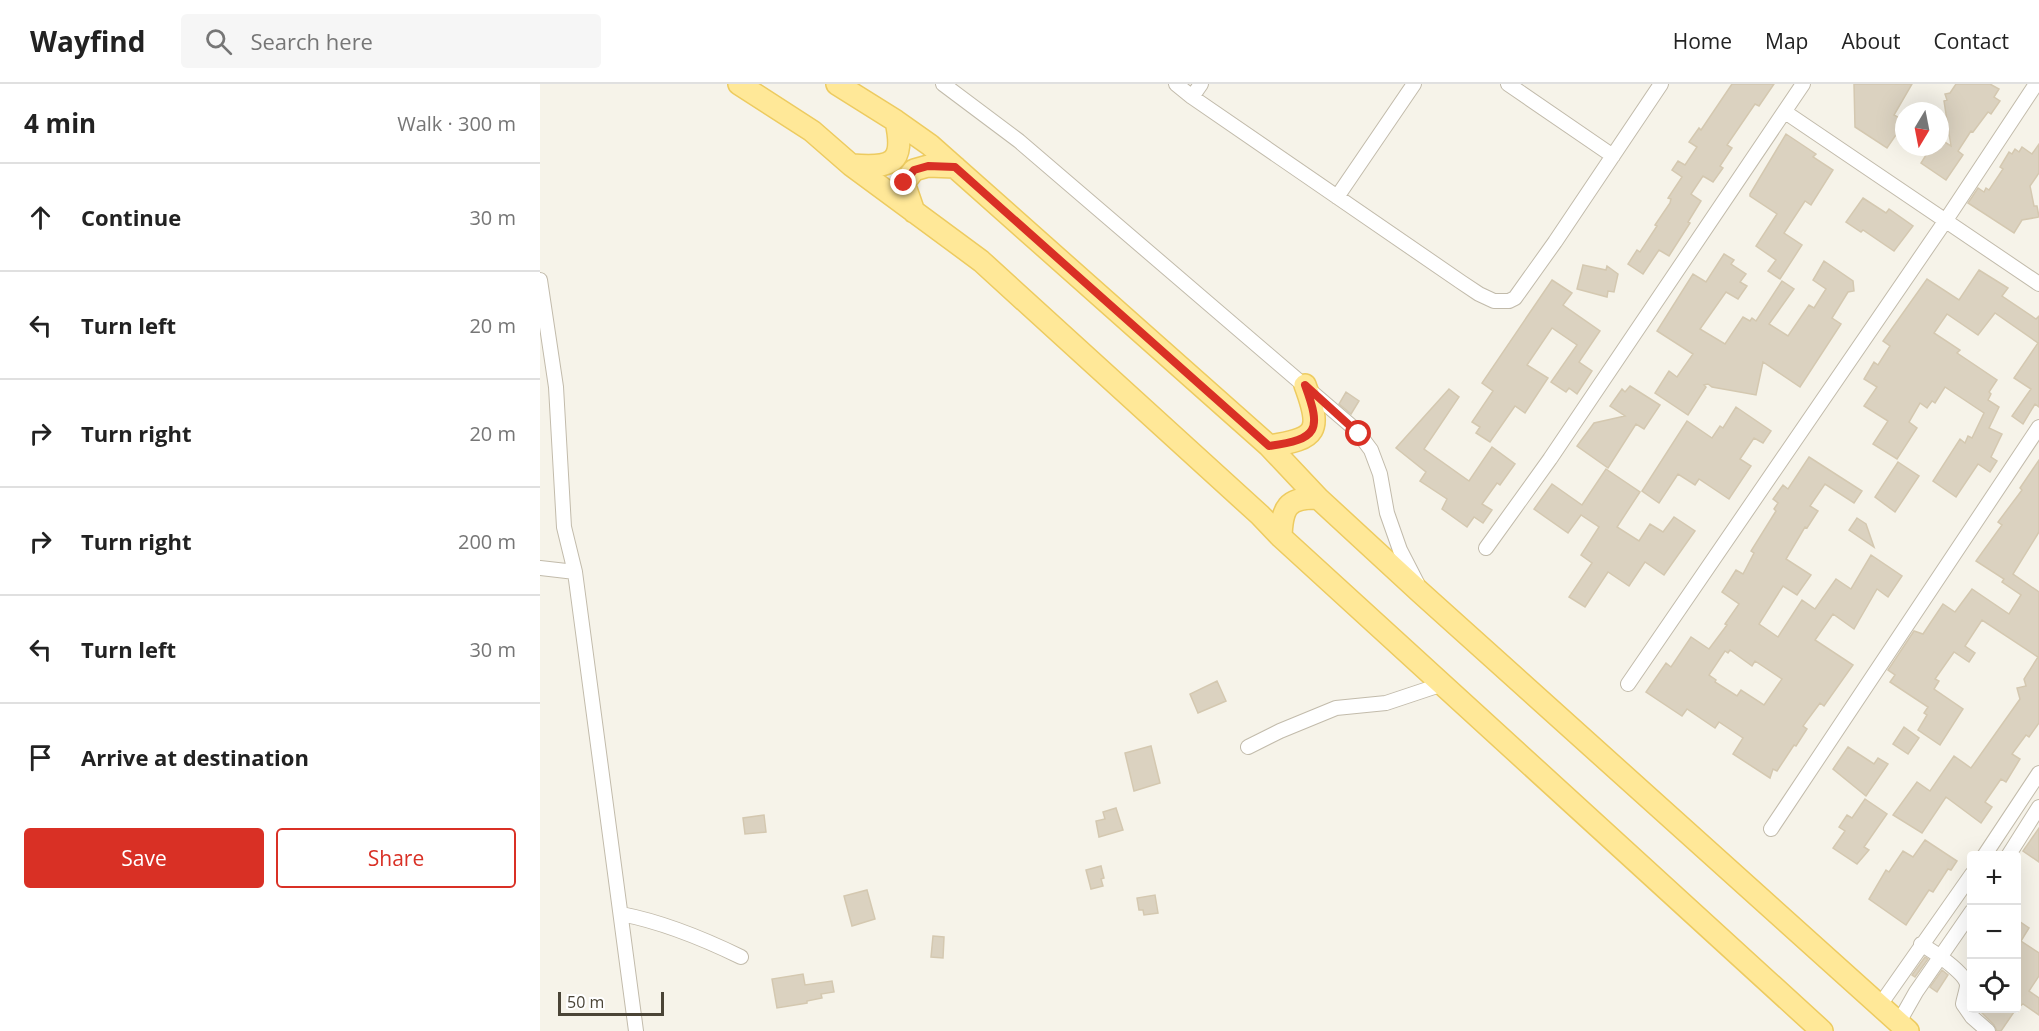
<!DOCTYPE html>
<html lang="en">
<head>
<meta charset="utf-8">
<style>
	:root { --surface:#fff; --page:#f6f6f6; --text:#222; --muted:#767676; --line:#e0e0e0; --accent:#d93025 }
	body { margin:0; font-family:"Open Sans",sans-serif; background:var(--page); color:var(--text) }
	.controls { position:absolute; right:18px; bottom:18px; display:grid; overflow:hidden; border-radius:6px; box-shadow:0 6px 24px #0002 }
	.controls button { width:54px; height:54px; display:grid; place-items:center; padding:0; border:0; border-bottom:2px solid var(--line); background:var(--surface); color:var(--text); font:30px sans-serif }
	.compass { position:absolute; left:1355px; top:18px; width:54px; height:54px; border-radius:50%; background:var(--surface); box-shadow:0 6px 24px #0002; rotate:190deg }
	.scale { position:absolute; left:18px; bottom:15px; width:106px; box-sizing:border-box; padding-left:6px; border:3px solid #4a4436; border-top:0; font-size:16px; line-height:21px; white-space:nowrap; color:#4a4436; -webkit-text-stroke:4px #fff; paint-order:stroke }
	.stop { position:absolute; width:18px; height:18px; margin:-14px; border:4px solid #d93025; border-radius:50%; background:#fff }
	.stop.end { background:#d93025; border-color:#fff; box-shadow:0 2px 6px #0008 }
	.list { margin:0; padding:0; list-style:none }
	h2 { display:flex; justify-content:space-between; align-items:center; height:78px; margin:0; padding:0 24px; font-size:26px }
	h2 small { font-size:20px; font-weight:400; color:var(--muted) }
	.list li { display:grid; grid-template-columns:39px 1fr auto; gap:18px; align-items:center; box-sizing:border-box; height:108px; padding:0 24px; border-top:2px solid var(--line) }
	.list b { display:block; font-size:22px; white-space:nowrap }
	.list em { font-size:20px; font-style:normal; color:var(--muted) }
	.actions { display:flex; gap:12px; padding:18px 24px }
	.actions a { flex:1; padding:14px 0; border:2px solid var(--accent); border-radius:6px; text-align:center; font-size:21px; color:var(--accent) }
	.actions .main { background:var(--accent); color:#fff }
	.icon { flex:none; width:33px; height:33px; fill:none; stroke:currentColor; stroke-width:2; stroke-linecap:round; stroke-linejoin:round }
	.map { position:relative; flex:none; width:1499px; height:947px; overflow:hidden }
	header { display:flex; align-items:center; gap:36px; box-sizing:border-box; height:84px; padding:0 30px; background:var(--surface); border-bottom:2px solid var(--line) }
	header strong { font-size:28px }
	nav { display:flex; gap:33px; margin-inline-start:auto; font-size:21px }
	.search { width:420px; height:54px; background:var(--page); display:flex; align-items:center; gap:15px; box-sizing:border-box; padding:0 21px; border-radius:6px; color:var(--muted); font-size:22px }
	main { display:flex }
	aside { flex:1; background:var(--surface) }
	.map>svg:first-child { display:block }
	.building { fill:#dbd2c0; stroke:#d4c8b0; stroke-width:1.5; fill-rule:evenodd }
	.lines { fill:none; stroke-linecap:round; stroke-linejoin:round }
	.minor-casing { stroke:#c2bbab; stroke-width:16 }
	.primary-casing { stroke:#edcb60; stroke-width:24 }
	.minor { stroke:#fff; stroke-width:14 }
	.primary { stroke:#ffe898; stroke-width:21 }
	.route { stroke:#d93025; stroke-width:8 }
</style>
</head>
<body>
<header>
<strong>Wayfind</strong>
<div class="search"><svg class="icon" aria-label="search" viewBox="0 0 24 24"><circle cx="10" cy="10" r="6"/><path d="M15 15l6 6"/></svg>Search here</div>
<nav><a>Home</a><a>Map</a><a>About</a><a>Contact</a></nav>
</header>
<main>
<aside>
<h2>4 min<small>Walk · 300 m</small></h2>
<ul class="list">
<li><svg class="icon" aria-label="ahead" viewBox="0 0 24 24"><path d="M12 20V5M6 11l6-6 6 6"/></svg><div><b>Continue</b></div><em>30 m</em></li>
<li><svg class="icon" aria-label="left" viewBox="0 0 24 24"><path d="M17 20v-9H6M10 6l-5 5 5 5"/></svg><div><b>Turn left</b></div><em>20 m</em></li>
<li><svg class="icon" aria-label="right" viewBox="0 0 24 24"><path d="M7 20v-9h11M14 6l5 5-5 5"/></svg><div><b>Turn right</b></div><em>20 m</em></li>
<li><svg class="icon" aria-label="right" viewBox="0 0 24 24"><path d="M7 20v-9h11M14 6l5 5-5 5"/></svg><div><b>Turn right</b></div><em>200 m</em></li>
<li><svg class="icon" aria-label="left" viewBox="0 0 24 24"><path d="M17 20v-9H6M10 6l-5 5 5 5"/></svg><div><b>Turn left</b></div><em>30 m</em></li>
<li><svg class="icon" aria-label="arrive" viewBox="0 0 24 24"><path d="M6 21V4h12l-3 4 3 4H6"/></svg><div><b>Arrive at destination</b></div></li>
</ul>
<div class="actions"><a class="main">Save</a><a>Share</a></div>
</aside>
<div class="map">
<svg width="1499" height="947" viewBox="0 0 1499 947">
	<rect width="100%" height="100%" fill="#f6f3e9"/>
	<path class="building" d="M1192,0H1234L1219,22L1215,20L1187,61L1192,64L1180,82L1183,84L1173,98L1163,92L1151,110L1161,117L1148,138L1150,139L1129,172L1119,166L1103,190L1088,180L1097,166L1100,168L1117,142L1115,141L1130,119L1131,115L1128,114L1142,93L1132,86L1138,77L1145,81L1157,63L1149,58L1159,44L1161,46Z
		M1314,0H1372L1354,31L1363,36L1360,41L1362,42L1347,64L1315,43Z
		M1416,0H1450L1459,5L1454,13L1460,17L1451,30L1448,28L1433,48L1431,47L1418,67L1423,71L1406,96L1381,79L1391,63H1400V55L1411,62L1404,17L1407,16L1405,10L1410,9Z
		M1246,50L1276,70L1273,73L1293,86L1271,121L1265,117L1244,149L1262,161L1240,195L1228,187L1236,176L1216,162L1237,130L1210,112V110Z
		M1499,60V89L1490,102L1494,122H1497L1499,133L1482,136L1474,149L1428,119L1438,104L1444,108L1446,104L1449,106L1463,85L1460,83L1469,68L1472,70L1475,65L1479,68L1482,63L1492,70Z
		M1323,114L1346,129L1349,125L1373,142L1354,167L1323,146L1321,148L1306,138Z
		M1184,170L1194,176L1191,180L1206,190L1200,198L1207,202L1198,215L1186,208L1160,245L1185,260L1203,233L1210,237L1212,234L1216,237L1242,197L1254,205L1229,240L1248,252L1269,221L1274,224L1286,205L1273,196L1284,177L1313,197L1314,207L1308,208L1292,234L1301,240L1260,303L1223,278L1216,311L1172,303L1168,300L1164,301L1166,303L1148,331L1115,309L1129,287L1137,293L1153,270L1117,247L1153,190L1166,198Z
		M1043,181L1066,186L1067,182L1078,190L1074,208L1068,207L1067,213L1037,205Z
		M1439,186L1468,204L1462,212L1496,235L1499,232V323L1495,320L1483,340L1472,332L1491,305L1474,294L1498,259L1455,229L1438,251L1407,230L1394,249L1420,266L1417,269L1457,296L1449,308L1451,310L1448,316L1459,323L1449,344L1462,350L1451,373L1457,377L1450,388L1438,380L1416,413L1393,397L1420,355L1425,359L1428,352L1432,354L1444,329L1405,303L1395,319L1392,317L1387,324L1380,319L1369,338L1377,344L1357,375L1333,360L1348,337L1324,322L1337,303L1324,295L1334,278L1338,281L1350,262L1343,257L1387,195L1419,216Z
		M1012,196L1032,209L1023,221L1060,247L1039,278L1052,287L1037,310L1029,304L1026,308L1011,298L1037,261L1012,244L987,281L1008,294L985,329L975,322L950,358L936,349L940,343L932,338L953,307L942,299Z
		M1090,302L1120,321L1104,345L1096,340L1068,384L1037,362L1054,339L1085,332L1070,322L1082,305L1085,308Z
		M909,305L919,313L884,365L929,397L952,363L975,380L960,401L957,399L942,420L952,426L943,439L934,433L927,443L902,425L907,415L880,397L886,388L856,364Z
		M806,308L819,317L811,330L799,320Z
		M1196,323L1231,347L1223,359L1214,354L1200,375L1211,382L1189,415L1159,395L1155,401L1138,390L1119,419L1102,407L1147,337L1172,354L1180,342L1183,344Z
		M1269,373L1322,407L1314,419L1285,400L1270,422L1278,427L1267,444L1265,443L1246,475L1271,491L1257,511L1243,502L1219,540L1238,553L1262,516L1275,525L1296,495L1311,505L1331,471L1362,492L1348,513L1337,505L1314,545L1293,530L1275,556L1313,581L1284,622L1280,619L1263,642L1267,645L1256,662L1254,661L1237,687L1233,685L1230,694L1193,670L1203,654L1179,638L1175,644L1147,625L1142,632L1106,608L1126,579L1131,583L1151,553L1169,565L1187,541L1185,540L1199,520L1182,508L1196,486L1203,490L1214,469L1211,467L1236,427L1234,425L1238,419L1233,415L1243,401L1248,405ZM1190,566L1212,582L1215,577L1242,595L1224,621L1201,606L1197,612L1175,598L1176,596L1169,591L1185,567L1188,569Z
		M1499,376V448L1473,490L1499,508V639L1489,653L1486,651L1472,670L1480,675L1466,698L1461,695L1445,718L1452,723L1441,739L1406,713L1382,749L1353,731L1377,698L1390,707L1414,672L1431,684L1480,615L1477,604L1486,602L1484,595L1498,573L1442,536L1425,562L1435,569L1429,578L1414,568L1395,595L1399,597L1394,605L1423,625L1400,661L1378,646L1387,631L1384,629L1388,623L1350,598L1355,591L1348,586L1374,547L1383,550L1403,520L1415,528L1432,505L1469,530L1481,511L1462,498L1464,495L1436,477L1462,441L1458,438L1482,406L1480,404Z
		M1358,378L1379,392L1355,428L1335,413Z
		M1066,385L1100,408L1077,443L1099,457L1110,440L1123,448L1134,433L1155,447L1124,491L1105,478L1089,502L1068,488L1045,523L1029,513L1052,479L1041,471L1059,443L1041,431L1028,449L994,425L1012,400L1042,421Z
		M1317,434L1326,440L1334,463L1309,446Z
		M677,597L686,617L658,629L650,610Z
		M1364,643L1379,654L1368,670L1353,660Z
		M611,662L620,699L594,707L585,669Z
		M1308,663L1334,680L1338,674L1348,680L1326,712L1293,685Z
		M1325,715L1347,730L1324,763L1329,766L1317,780L1293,764L1305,747L1299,743L1307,731L1312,734Z
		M576,724L583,746L559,753L556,737L565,735L563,728Z
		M224,731L226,748L205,750L203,734Z
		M1499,744V778L1483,767Z
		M1385,756L1417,777L1411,786L1408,785L1393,808L1389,806L1366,841L1329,815L1346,786L1349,788L1363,767L1373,773Z
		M561,782L564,794L561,795L563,802L551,805L546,786Z
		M327,806L335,835L312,842L304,812Z
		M615,811L618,829L604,831L603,826H599L597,814Z
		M1476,835L1489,844L1481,857L1499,869V892L1489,907L1499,914V931L1483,920L1476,925L1461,947H1457L1454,941L1437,924H1476Z
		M393,852L404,853L403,874L391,873Z
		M1385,873L1388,875L1375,893L1372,891Z
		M1402,886L1408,891L1397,908L1390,903Z
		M263,890L265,901L292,897L294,908L281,910L282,914L267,917V919L237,924L232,895Z"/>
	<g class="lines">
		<g class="minor-casing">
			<path id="minor" d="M403,0L479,57L816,346L831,366L840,390L847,429L860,466L877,499
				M636,0L652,13L921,198L939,210L954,217H969L975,214L1015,158L1121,0
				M968,0L1073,72
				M652,13L661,0
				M1245,28L1499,200
				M797,113L874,0
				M0,196L16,303L24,443L35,488L96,947
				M946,464L1010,375L1263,0
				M0,484L35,488
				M1088,600L1406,136L1496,0
				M708,663L740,647L796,624L846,619L903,600
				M1231,745L1499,343
				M1444,772L1499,689
				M1468,772L1499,723
				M81,830C123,838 162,854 201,873
				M1381,860C1391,866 1426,889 1427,901C1427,906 1424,914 1423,920L1432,933L1448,947
				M1340,921L1432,790
				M1359,938L1376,908L1432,827"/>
		</g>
		<g class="primary-casing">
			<path id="primary" d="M199,0L272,47L311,81L441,177L720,431L741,453L1282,947
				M297,0L356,37L390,61L729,362L778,414L881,509L1368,947
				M312,81C352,84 365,80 356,37
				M374,128L364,99L374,86L388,82L415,83
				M729,362C778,355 782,347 765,301
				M741,453C742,424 747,413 778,414"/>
		</g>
		<use href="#minor" class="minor"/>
		<use href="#primary" class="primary"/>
	</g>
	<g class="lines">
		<path class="route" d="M364,99L374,86L388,82L415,83L729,362C778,355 782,347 765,301L819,350"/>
	</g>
</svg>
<div class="controls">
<button>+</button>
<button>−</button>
<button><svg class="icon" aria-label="locate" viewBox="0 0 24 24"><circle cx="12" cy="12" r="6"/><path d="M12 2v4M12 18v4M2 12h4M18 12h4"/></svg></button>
</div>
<svg class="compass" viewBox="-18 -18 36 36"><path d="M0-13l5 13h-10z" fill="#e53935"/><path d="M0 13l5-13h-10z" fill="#767676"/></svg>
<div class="scale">50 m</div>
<div class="stop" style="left:819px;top:350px"></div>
<div class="stop end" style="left:364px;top:99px"></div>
</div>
</main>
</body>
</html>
